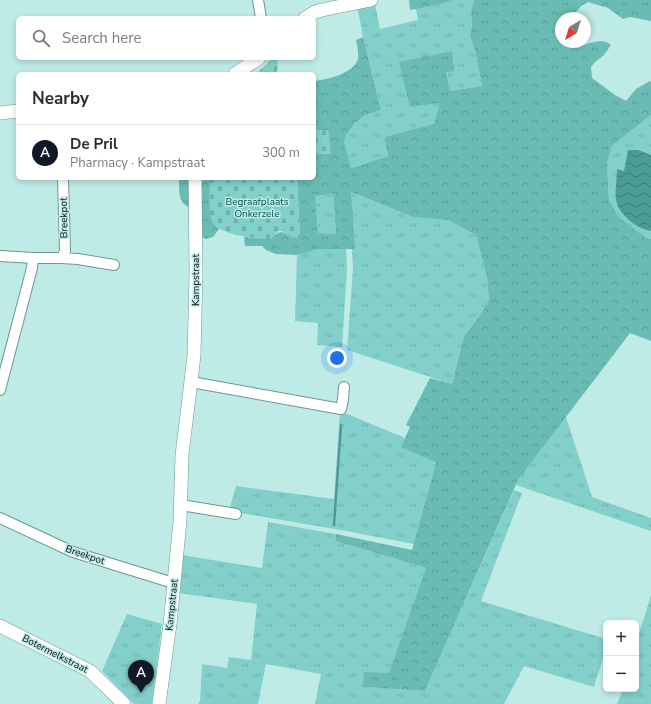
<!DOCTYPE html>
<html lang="en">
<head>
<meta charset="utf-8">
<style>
	:root { --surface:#fff; --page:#f7f7f7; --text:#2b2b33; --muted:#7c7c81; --line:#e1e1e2; --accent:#111827 }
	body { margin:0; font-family:"Nunito Sans",sans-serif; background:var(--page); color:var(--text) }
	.controls { position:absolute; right:12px; bottom:12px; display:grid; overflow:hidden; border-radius:6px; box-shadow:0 2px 6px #0003 }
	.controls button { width:36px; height:36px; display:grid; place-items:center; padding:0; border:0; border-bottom:1px solid var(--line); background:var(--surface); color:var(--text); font:20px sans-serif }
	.compass { position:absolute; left:555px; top:12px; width:36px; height:36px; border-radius:50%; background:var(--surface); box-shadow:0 2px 6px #0003; rotate:218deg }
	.you { position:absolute; left:337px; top:358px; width:14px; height:14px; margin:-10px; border:3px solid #fff; border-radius:50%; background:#1a73e8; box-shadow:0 0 0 6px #1a73e833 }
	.badge { display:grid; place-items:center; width:26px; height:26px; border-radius:50%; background:var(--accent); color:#fff; font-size:13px; font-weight:700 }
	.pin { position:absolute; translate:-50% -33px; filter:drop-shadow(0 1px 2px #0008) }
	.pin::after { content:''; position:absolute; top:21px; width:14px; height:12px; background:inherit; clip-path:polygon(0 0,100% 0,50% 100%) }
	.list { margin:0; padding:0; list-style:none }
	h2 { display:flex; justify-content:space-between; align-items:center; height:52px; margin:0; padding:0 16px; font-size:17px }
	h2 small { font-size:13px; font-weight:400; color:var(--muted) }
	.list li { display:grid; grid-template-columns:26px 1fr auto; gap:12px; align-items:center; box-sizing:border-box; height:56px; padding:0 16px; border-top:1px solid var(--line) }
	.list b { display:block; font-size:15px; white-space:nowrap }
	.list p { margin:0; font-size:13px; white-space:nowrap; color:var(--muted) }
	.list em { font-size:13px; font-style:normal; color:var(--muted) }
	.icon { flex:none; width:22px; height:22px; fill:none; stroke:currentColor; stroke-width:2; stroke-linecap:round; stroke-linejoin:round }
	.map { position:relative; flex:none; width:651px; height:704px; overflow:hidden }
	.search { position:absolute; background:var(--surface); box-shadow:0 2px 6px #0003; left:16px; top:16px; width:300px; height:44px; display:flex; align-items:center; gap:10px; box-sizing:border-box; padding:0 14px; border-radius:6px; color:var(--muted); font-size:15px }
	.panel { position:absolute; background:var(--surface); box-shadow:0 2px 6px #0003; left:16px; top:72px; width:300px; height:108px; border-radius:6px }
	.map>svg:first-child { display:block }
	.grass { fill:url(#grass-tufts) }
	.forest { fill:url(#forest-crowns); fill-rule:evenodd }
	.cemetery { fill:url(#cemetery-stones) }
	.water { fill:url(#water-waves) }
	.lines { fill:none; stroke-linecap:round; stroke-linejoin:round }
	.stream { stroke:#4a9d96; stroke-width:2.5 }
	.minor-casing { stroke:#6d9792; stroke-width:12 }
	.tertiary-casing { stroke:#6d9792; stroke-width:14 }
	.minor { stroke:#fff; stroke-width:10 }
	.tertiary { stroke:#fff; stroke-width:13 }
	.labels { text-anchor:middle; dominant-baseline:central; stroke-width:3; stroke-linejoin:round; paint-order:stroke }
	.park-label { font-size:10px; fill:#04524d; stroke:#bfebe6 }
	.street-label { font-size:10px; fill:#031110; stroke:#bfebe6 }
</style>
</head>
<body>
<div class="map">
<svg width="651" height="704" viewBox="0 0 651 704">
	<defs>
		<pattern id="grass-tufts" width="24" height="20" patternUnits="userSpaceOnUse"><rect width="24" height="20" fill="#82d0c9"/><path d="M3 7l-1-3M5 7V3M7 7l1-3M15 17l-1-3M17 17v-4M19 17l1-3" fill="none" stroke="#6fb2ac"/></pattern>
		<pattern id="forest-crowns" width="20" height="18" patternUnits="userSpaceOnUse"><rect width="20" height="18" fill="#69bbb4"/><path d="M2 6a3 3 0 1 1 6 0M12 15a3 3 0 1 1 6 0" fill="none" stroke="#59a09a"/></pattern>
		<pattern id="cemetery-stones" width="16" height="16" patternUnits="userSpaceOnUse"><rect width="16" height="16" fill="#82d0c9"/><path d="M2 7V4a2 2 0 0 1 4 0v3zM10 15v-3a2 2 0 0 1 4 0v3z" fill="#6fb2ac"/></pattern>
		<pattern id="water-waves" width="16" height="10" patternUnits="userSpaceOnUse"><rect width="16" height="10" fill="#4a9d96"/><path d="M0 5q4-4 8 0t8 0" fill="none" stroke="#3b7f79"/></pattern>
	</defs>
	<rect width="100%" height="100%" fill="#bfebe6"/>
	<path class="grass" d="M453,0H474L471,11L472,25L470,36L475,50L482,86L450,91L446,72L400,62L438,102L439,105L434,125L384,137L388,156L350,168L344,142L346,135L355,123L365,114L381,110L363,37L357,6L375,4L380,29L418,20L416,9L434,6Z
		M651,115V155L646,153L624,171L617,170L649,231H651V239L646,238L618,216L609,199L607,163L612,146Z
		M350,192L413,217L448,220L476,235L487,277L489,300L481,314L464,336L452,384L347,350L353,269L352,249H355Z
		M333,194L336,234L318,233L315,196Z
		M319,249H346L347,269L342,347L317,345L318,323L295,321L297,255Z
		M340,411L405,438L402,447L436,461L414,544L346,531L229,511L236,486L334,499Z
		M566,417L592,497L651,518V531L516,485L518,480Z
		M514,490L522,493L481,601L606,639V649L594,687L524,666L504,704H315L321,674L266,664L258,704H198L200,701L202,664L227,668L229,657L251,660L257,604L178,593L181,555L262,568L268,522L336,534V541L426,568L389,674L363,687L425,691Z
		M651,595V704H617L623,689H636V644Z
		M127,614L162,624L152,704H134L102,671Z"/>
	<path class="forest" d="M409,0H453L434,6L410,10Z
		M474,0H651V21L630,17L623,19L608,8L588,2L581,6L576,12L577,18H561V42H574L577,48C587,44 602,37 611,45L604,55L595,62L591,67L592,78L615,95L626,101L636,89L650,81L651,82V115L612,146L607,163L609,199L618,216L646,238L651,239V341L630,333L518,480L425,691L363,687L364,672L389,673L426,568L336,541V534L412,550L436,462L401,447L410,427L406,425L430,378L452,384L464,336L481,314L489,300L487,277L476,235L448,220L413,217L351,192L355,249H319L297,255L276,254L266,250L262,246H245L244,237L270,239C286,225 281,237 300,237L297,178H314V153L330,154L328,130H314V81C327,80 354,73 358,59C359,53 357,45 356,40L363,37L381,110L365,115L355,123L346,135L344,142L351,168L388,156L384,137L434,124L439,106L438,103L410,107L399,62L452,51L454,71L446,72L450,91L482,86L475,50L470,36L472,25L471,11ZM333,194L336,234L318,233L315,196Z
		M179,178H210L212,220L219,229L213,237L206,239L199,235L198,210C178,207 179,195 179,178Z"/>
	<path class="cemetery" d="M273,58H278L277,73L256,74Z
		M314,130H328L331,154L314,153Z
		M210,178H297L300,238L291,237L282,231H279L270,239C256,238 219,236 212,221C208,213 210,188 210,178Z"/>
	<path class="water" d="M628,150H638L651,155V231C638,229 622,217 617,204C614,194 617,180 617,169L624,171Z"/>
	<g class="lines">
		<path class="stream" d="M334,525L341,425"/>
		<g class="minor-casing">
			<path id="minor" d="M258,0L261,18
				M0,256L33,258
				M62,258L78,259L114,265
				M191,382L341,409L343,399L344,387
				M0,390L32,268L33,258H62L65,251L63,178
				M181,505L236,514
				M0,518L73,552L167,581L174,582"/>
		</g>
		<g class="tertiary-casing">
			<path id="tertiary" d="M305,18L315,12L322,10L371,0
				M235,74L259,58
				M0,113L18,111
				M0,626L90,671L124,704
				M159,704L170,624L180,521L182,455L194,356L196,272L195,178"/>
		</g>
		<use href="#minor" class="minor"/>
		<use href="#tertiary" class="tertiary"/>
	</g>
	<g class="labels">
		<g class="park-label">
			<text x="257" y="202">Begraafplaats<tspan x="257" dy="12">Onkerzele</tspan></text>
		</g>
		<g class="street-label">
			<text transform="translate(64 218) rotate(-91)">Breekpot</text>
			<text transform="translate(196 280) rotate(-90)">Kampstraat</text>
			<text transform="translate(85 555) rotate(19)">Breekpot</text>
			<text transform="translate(172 605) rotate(-84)">Kampstraat</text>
			<text transform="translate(55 654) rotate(27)">Botermelkstraat</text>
		</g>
	</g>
</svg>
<div class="controls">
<button>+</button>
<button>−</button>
</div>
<svg class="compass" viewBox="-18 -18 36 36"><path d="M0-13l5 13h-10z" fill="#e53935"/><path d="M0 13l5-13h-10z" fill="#7c7c81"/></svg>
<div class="you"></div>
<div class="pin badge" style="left:141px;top:693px">A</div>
<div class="search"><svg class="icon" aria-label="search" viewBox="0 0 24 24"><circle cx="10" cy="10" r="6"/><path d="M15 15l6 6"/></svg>Search here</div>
<section class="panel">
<h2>Nearby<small></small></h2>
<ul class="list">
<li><span class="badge">A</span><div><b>De Pril</b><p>Pharmacy · Kampstraat</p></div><em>300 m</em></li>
</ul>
</section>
</div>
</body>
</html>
